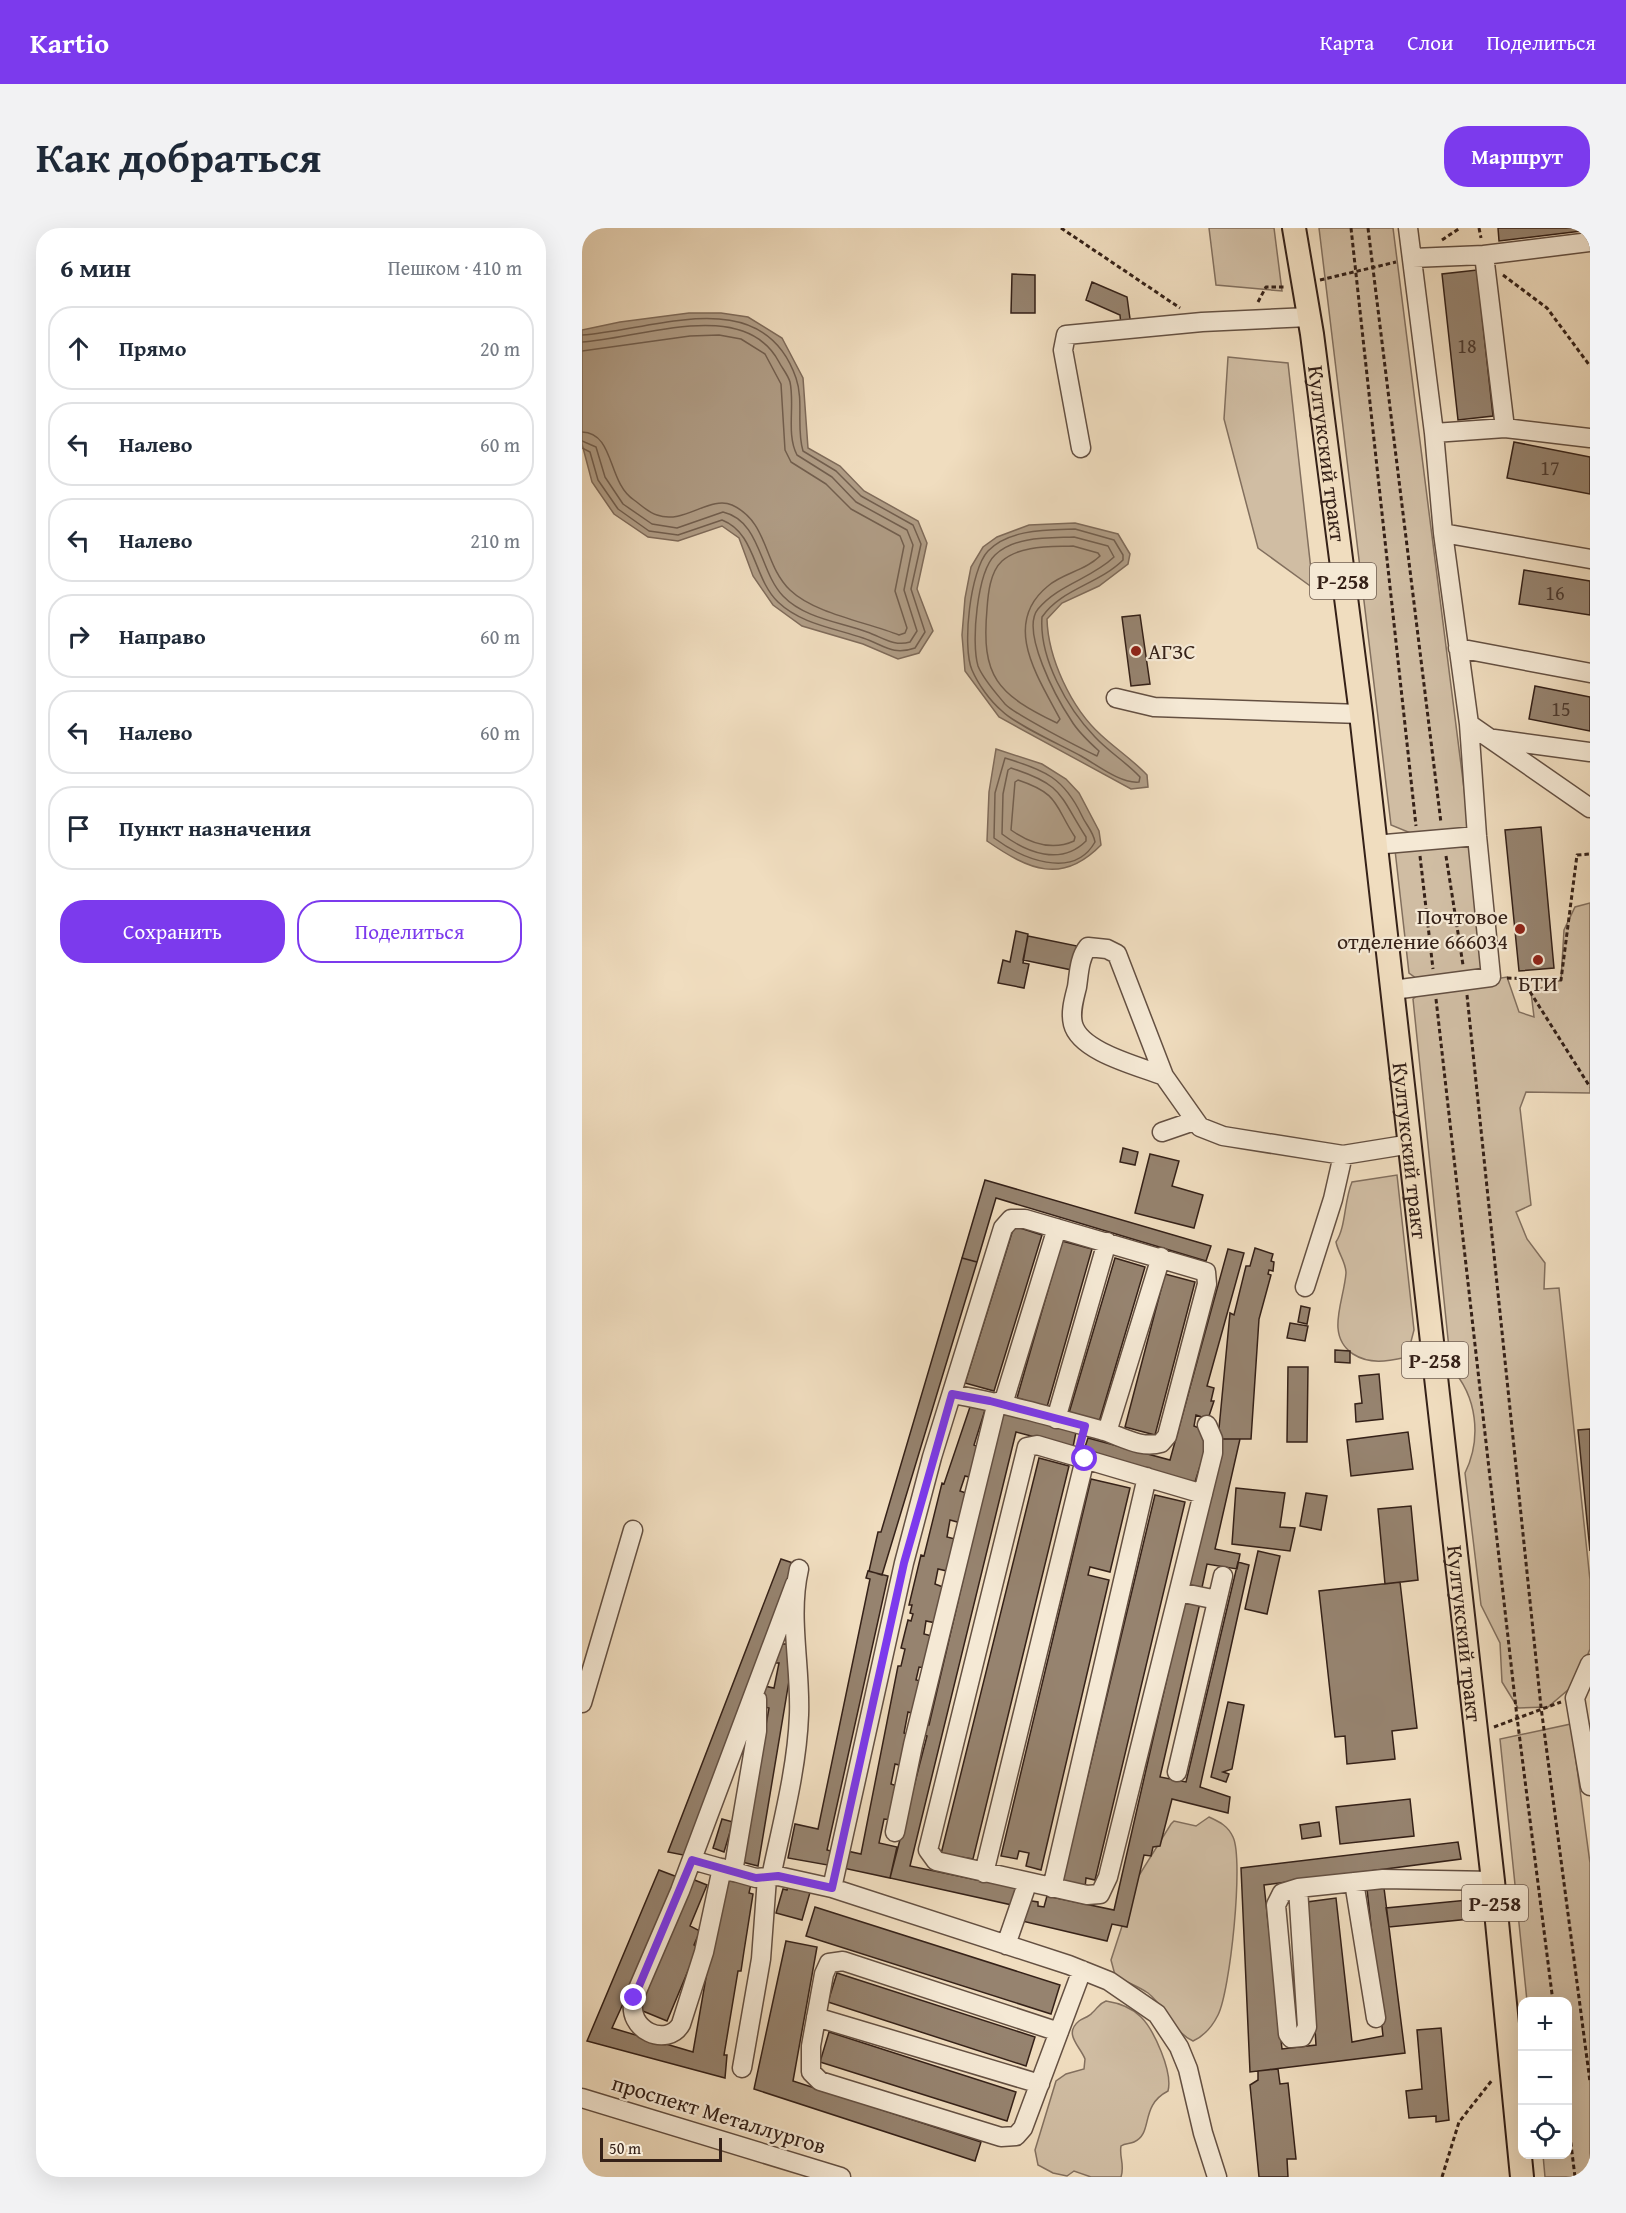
<!DOCTYPE html>
<html lang="ru">
<head>
<meta charset="utf-8">
<style>
	:root { --surface:#fff; --page:#f2f2f3; --text:#1f2937; --muted:#747a83; --line:#e0e1e3; --accent:#7c3aed }
	body { margin:0; font-family:"Gentium Book Plus",serif; background:var(--page); color:var(--text) }
	.controls { position:absolute; right:18px; bottom:18px; display:grid; overflow:hidden; border-radius:12px; box-shadow:0 6px 24px #0002 }
	.controls button { width:54px; height:54px; display:grid; place-items:center; padding:0; border:0; border-bottom:2px solid var(--line); background:var(--surface); color:var(--text); font:30px sans-serif }
	.scale { position:absolute; left:18px; bottom:15px; width:122px; box-sizing:border-box; padding-left:6px; border:3px solid #352118; border-top:0; font-size:16px; line-height:21px; white-space:nowrap; color:#352118; -webkit-text-stroke:4px #f5e9d5; paint-order:stroke }
	.stop { position:absolute; width:18px; height:18px; margin:-14px; border:4px solid #7c3aed; border-radius:50%; background:#fff }
	.stop.end { background:#7c3aed; border-color:#fff; box-shadow:0 2px 6px #0008 }
	.list { margin:0; padding:0; list-style:none }
	h2 { display:flex; justify-content:space-between; align-items:center; height:78px; margin:0; padding:0 24px; font-size:26px }
	h2 small { font-size:20px; font-weight:400; color:var(--muted) }
	.list li { display:grid; grid-template-columns:39px 1fr auto; gap:18px; align-items:center; box-sizing:border-box; height:84px; margin:0 12px 12px; padding:0 12px; border:2px solid var(--line); border-radius:24px }
	.list b { display:block; font-size:22px; white-space:nowrap }
	.list em { font-size:20px; font-style:normal; color:var(--muted) }
	.actions { display:flex; gap:12px; padding:18px 24px }
	.actions a { flex:1; padding:14px 0; border:2px solid var(--accent); border-radius:24px; text-align:center; font-size:21px; color:var(--accent) }
	.actions .main { background:var(--accent); color:#fff }
	.icon { flex:none; width:33px; height:33px; fill:none; stroke:currentColor; stroke-width:2; stroke-linecap:round; stroke-linejoin:round }
	.map { position:relative; flex:none; width:1008px; height:1949px; overflow:hidden; border-radius:24px }
	header { display:flex; align-items:center; gap:36px; box-sizing:border-box; height:84px; padding:0 30px; background:var(--accent); color:#fff }
	header strong { font-size:28px }
	nav { display:flex; gap:33px; margin-inline-start:auto; font-size:21px }
	.intro { display:flex; align-items:center; justify-content:space-between; box-sizing:border-box; height:144px; padding:0 36px }
	h1 { margin:0; font-size:42px }
	.button { padding:15px 27px; border-radius:24px; background:var(--accent); color:#fff; font-size:21px; font-weight:700 }
	main { display:flex; gap:36px; padding:0 36px }
	aside { flex:1; background:var(--surface); border-radius:24px; box-shadow:0 6px 24px #0002 }
	.map>svg:first-child { display:block }
	.green { fill:#d0bda3; stroke:#826f5e; stroke-width:1.5 }
	.water { fill:#b09d86; stroke:#7f6b5a; stroke-width:1.5 }
	.lines { fill:none; stroke-linecap:round; stroke-linejoin:round }
	.shore { stroke:#725f4f; stroke-width:1.5 }
	.building { fill:#96836f; stroke:#352118; stroke-width:1.5 }
	.minor-casing { stroke:#645042; stroke-width:21 }
	.major-casing { stroke:#352118; stroke-width:26 }
	.path { stroke:#352118; stroke-width:3; stroke-dasharray:4.5 3; stroke-linecap:butt }
	.minor { stroke:#f5e9d5; stroke-width:18 }
	.major { stroke:#f0ddbf; stroke-width:22 }
	.route { stroke:#7c3aed; stroke-width:8 }
	.poi-dot { fill:#8f2418; stroke:#f5e9d5; stroke-width:2 }
	.labels { text-anchor:middle; dominant-baseline:central; stroke-width:4.5; stroke-linejoin:round; paint-order:stroke }
	.number-label { font-size:20px; fill:#4d3a2e }
	.shield { fill:#f5e9d5; stroke:#6f5d51; stroke-width:1.5 }
	.shield-label { font-size:21px; font-weight:bold; fill:#352118 }
	.street-label { font-size:22px; fill:#352118; stroke:#f5e9d5 }
	.poi-label { font-size:22px; fill:#352118; stroke:#f5e9d5; text-anchor:start }
</style>
</head>
<body>
<header>
<strong>Kartio</strong>
<nav><a>Карта</a><a>Слои</a><a>Поделиться</a></nav>
</header>
<div class="intro"><h1>Как добраться</h1><a class="button">Маршрут</a></div>
<main>
<aside>
<h2>6 мин<small>Пешком · 410 m</small></h2>
<ul class="list">
<li><svg class="icon" aria-label="ahead" viewBox="0 0 24 24"><path d="M12 20V5M6 11l6-6 6 6"/></svg><div><b>Прямо</b></div><em>20 m</em></li>
<li><svg class="icon" aria-label="left" viewBox="0 0 24 24"><path d="M17 20v-9H6M10 6l-5 5 5 5"/></svg><div><b>Налево</b></div><em>60 m</em></li>
<li><svg class="icon" aria-label="left" viewBox="0 0 24 24"><path d="M17 20v-9H6M10 6l-5 5 5 5"/></svg><div><b>Налево</b></div><em>210 m</em></li>
<li><svg class="icon" aria-label="right" viewBox="0 0 24 24"><path d="M7 20v-9h11M14 6l5 5-5 5"/></svg><div><b>Направо</b></div><em>60 m</em></li>
<li><svg class="icon" aria-label="left" viewBox="0 0 24 24"><path d="M17 20v-9H6M10 6l-5 5 5 5"/></svg><div><b>Налево</b></div><em>60 m</em></li>
<li><svg class="icon" aria-label="arrive" viewBox="0 0 24 24"><path d="M6 21V4h12l-3 4 3 4H6"/></svg><div><b>Пункт назначения</b></div></li>
</ul>
<div class="actions"><a class="main">Сохранить</a><a>Поделиться</a></div>
</aside>
<div class="map">
<svg width="1008" height="1949" viewBox="0 0 1008 1949">
	<rect width="100%" height="100%" fill="#f0ddbf"/>
	<filter id="stains"><feTurbulence type="fractalNoise" baseFrequency=".00333" numOctaves="4"/><feColorMatrix values="0 0 0 0 .2 0 0 0 0 .09 0 0 0 0 .02 0 0 0 .5 -.17"/></filter>
	<radialGradient id="worn" r=".72"><stop offset=".6" stop-color="#630" stop-opacity="0"/><stop offset="1" stop-color="#630" stop-opacity=".3"/></radialGradient>
	<path class="green" d="M627,0H692L700,63L634,57Z
		M737,0H811L887,600L831,606L809,597Z
		M646,129L706,135L731,360L676,320L642,191Z
		M888,613L903,746L838,753L827,745L813,622Z
		M1008,675V865L944,864L938,880L949,977L934,984L945,1011L963,1035L962,1061L977,1060L1008,1352V1421L994,1455L966,1479L936,1480L920,1454L918,1415L899,1377L883,1245C900,1210 895,1168 869,1140L831,771L840,763L925,749L937,784L952,789L949,764L979,752L982,702L993,679Z
		M815,947L832,1102L825,1129C806,1133 788,1137 771,1126C743,1107 762,1073 764,1045C764,1034 756,1025 754,1014C764,999 762,973 770,954Z
		M989,1496L1008,1635V1949H963L961,1927L986,1926V1774L945,1773L918,1511Z
		M627,1589C638,1594 646,1598 651,1609C662,1632 648,1764 636,1787C630,1799 622,1808 611,1813C591,1804 583,1778 566,1765C556,1758 543,1754 533,1747L529,1732L556,1649L589,1596L592,1593L614,1598Z
		M524,1773C537,1775 549,1779 559,1789C572,1802 591,1844 586,1863C557,1878 572,1905 552,1914C548,1916 543,1915 539,1918C537,1929 543,1937 539,1949H509L492,1943L485,1948L471,1945L456,1937L453,1922L474,1853L484,1846L502,1841L503,1831C498,1818 481,1806 497,1793C501,1790 507,1789 510,1785C516,1780 516,1776 524,1773Z"/>
	<path class="water" d="M107,85H139L166,89L200,110L221,150L226,220L258,238L282,263L336,293L345,315L335,361L351,403L337,425L316,431L281,416L220,398L191,377L171,348L157,310L140,298L96,313L66,309L32,286L10,254L0,216V102L38,94Z
		M493,295L536,306L548,326L546,336L517,358L480,375L465,391C466,430 489,480 519,507C534,521 551,532 565,547L566,559L549,561L417,489L383,443L380,407L383,370L389,339L401,319L415,309L447,297Z
		M414,521L460,536L484,551L497,565L517,603L519,617C480,657 447,642 405,613L407,564Z"/>
	<g class="lines">
		<path class="shore" d="M0,107C73,102 181,54 214,150C222,173 214,200 221,223L254,243L279,268L331,297L339,316L329,361L343,404L333,420C310,428 302,417 281,410C252,400 219,396 196,374C171,350 174,305 140,292L96,307L67,303L36,281L16,252L8,224L0,220
			M0,114C57,111 162,68 197,134C200,140 206,147 208,154C213,177 204,206 215,227L250,249L274,274L325,302L331,317L322,362L335,403L328,414C312,419 300,409 285,404C257,394 222,390 201,368C177,343 179,293 141,284L95,300L70,296L41,276L23,249L14,219L0,213
			M0,123L108,108L137,107L159,111L183,126L199,156L203,222L209,234L244,256L269,281L318,308L322,318L313,363L325,400L323,405L317,407C285,394 233,386 208,362C181,336 187,294 150,277C128,267 102,297 75,287C67,285 59,277 52,272C25,254 33,205 0,204
			M493,301L532,312L541,327V332C517,356 479,361 460,389C457,430 485,480 513,509C527,524 544,534 558,549L557,554C539,556 515,537 499,528C479,517 434,497 420,483C408,473 396,456 390,442C380,419 388,342 406,323C427,301 465,302 493,301Z
			M492,309L526,318L532,329C509,351 477,356 456,381C438,403 475,471 489,492C496,504 507,514 517,523L515,528C500,521 432,486 423,476C414,465 401,451 396,438C389,415 395,344 413,327C433,308 466,310 492,309Z
			M491,318L516,325L518,328C503,343 481,345 466,358C419,396 456,449 478,491L475,495C415,466 399,449 405,381C406,366 408,344 420,333C438,317 469,319 491,318Z
			M423,530C463,542 482,550 500,588C504,597 511,603 513,614C491,653 439,630 412,610L413,565Z
			M429,540C482,557 477,567 504,609V613C479,638 445,625 420,606L421,566L426,542Z
			M436,552C478,566 472,577 493,609L492,613C470,623 449,616 429,602L433,554Z"/>
	</g>
	<path class="building" d="M916,0H1008V2L917,13Z
		M895,42L911,188L876,192L860,46Z
		M430,46L453,47V85H429Z
		M510,54L545,69L549,98H539L538,87L504,72Z
		M932,214L1008,229V266L925,250Z
		M942,342L1008,353V387L937,376Z
		M558,387L568,456L549,458L540,389Z
		M953,458L1008,469V503L947,491Z
		M959,599L972,740L937,743L923,602Z
		M434,703L446,706L441,735L447,736L442,760L416,755L421,732L428,734Z
		M446,708L495,718L490,742L441,732Z
		M541,920L556,924L553,937L538,934Z
		M568,926L597,933L590,958L621,967L612,1000L553,985Z
		M403,952L629,1018L624,1033L414,970L395,1034L380,1030Z
		M432,998L460,1007L412,1163L383,1155Z
		M480,1013L510,1021L465,1179L435,1170Z
		M673,1020L691,1026L689,1033L692,1034L691,1043L687,1042L686,1046L689,1047L677,1091L669,1211H636L648,1085L652,1087L664,1038H668Z
		M646,1021L662,1025L625,1158L632,1160L629,1173H632L626,1191L614,1187L612,1198L622,1202L626,1213L613,1254L501,1225L506,1210L588,1232Z
		M380,1030L395,1034L300,1347L287,1343L296,1304H299Z
		M533,1030L563,1039L517,1194L487,1185Z
		M583,1046L613,1054L573,1207L543,1199Z
		M719,1078L728,1080L725,1096L716,1094Z
		M708,1095L726,1098L723,1113L705,1110Z
		M753,1122L768,1123V1135L753,1134Z
		M706,1139H726L725,1214H705Z
		M797,1146L801,1191L774,1194L773,1176L780,1175L777,1148Z
		M389,1176L403,1182L392,1217L400,1220L391,1250L383,1248L378,1263L387,1266L379,1295L368,1292L365,1309L373,1311L365,1343L356,1341L353,1356L361,1359L354,1395L344,1393L342,1406L350,1408L343,1440L337,1439L334,1452L340,1453L333,1486L326,1484L322,1505L328,1507L321,1538L313,1536L309,1556L318,1559L311,1592L302,1591L297,1615L315,1619L308,1650L261,1640L265,1623L279,1626L316,1438H319L323,1421L319,1420L326,1392L329,1393L331,1386L328,1385L330,1377H327L339,1327L342,1328L360,1255L362,1256Z
		M420,1185L494,1204L491,1219L434,1204L328,1638L434,1660L430,1677L308,1650L345,1508L342,1507L344,1497H347Z
		M1008,1201V1323L996,1202Z
		M826,1204L831,1241L769,1248L765,1212Z
		M639,1211H658L633,1321L658,1326L655,1341L625,1336L619,1364L605,1361Z
		M457,1230L487,1238L391,1631L359,1626Z
		M509,1251L548,1260L528,1344L508,1339L506,1347L527,1352L459,1642L444,1638L447,1625L437,1623L435,1631L419,1628Z
		M654,1260L703,1265L698,1299L713,1300L708,1323L650,1316Z
		M724,1265L745,1268L739,1302L718,1298Z
		M573,1267L603,1274L513,1652L504,1650L503,1660L480,1655Z
		M829,1278L836,1352L803,1356L796,1281Z
		M676,1323L698,1328L685,1386L663,1381Z
		M199,1331L214,1336L106,1628L86,1624Z
		M656,1334L667,1337L618,1559L648,1569L646,1585L590,1571L578,1618L571,1619L569,1628L562,1627L545,1699L530,1696L525,1713L440,1693L444,1672L456,1674V1678L462,1679L465,1668L532,1682L603,1371L618,1375L578,1549L604,1554Z
		M286,1343L306,1348L245,1622L253,1624L251,1638L206,1630L213,1596L236,1601L288,1351L284,1350Z
		M818,1354L835,1500L810,1503L813,1531L765,1536L763,1508L753,1509L737,1363Z
		M197,1416H208L210,1435L176,1638L160,1634L187,1480L179,1478L182,1458L192,1460L197,1435H194Z
		M646,1474L662,1477L650,1541L641,1544L647,1546L644,1554L629,1549Z
		M828,1571L832,1608L758,1616L754,1579Z
		M140,1591L151,1594L142,1624L131,1620Z
		M737,1594L739,1608L720,1611L718,1597Z
		M876,1614L879,1631L682,1657L700,1821L734,1817L725,1674L754,1670L770,1814L801,1808L785,1661L802,1660L823,1825L668,1844L659,1640Z
		M77,1642L98,1650L30,1800L111,1824L141,1652L169,1656L167,1665L171,1666L162,1723L159,1743H156L142,1827H145L143,1850L5,1813Z
		M110,1651L125,1657L108,1698L118,1703L112,1717L116,1719L85,1793L56,1781Z
		M207,1655L229,1661L220,1692L194,1685L201,1661L205,1662Z
		M886,1672L888,1691L807,1699L804,1680Z
		M233,1679L478,1757L469,1786L224,1708Z
		M204,1713L235,1719L211,1853L399,1914L393,1933L172,1861Z
		M255,1745L453,1809L444,1838L246,1774Z
		M859,1800L867,1892L854,1894V1888L827,1890L824,1863L840,1861L835,1802Z
		M247,1804L434,1864L425,1893L238,1834Z
		M696,1841L698,1856L706,1855L714,1931H705L706,1949H677L668,1857L676,1852V1843Z"/>
	<g class="lines">
		<g class="minor-casing">
			<path id="minor" d="M902,27L1008,14
				M831,30L902,27L923,200
				M852,205L923,200L1008,210
				M499,220L481,122L484,107L620,94L727,89
				M861,305L1008,331
				M876,420L1008,445
				M534,470L572,479L779,486
				M887,496L1008,580
				M912,511L1008,524
				M792,617L895,608
				M811,762L909,749L895,608L887,496L861,305L852,205L826,0
				M582,848C557,838 498,824 491,796C488,784 492,771 495,759C497,746 497,730 506,719L525,721L535,726L582,848L618,899L641,908L761,927L829,916
				M580,904L612,893
				M723,1059L751,971L761,927
				M421,1176L475,1000
				M474,1191L525,1014
				M525,1204L579,1029
				M621,1266L455,1217L445,1219L348,1614L346,1622L354,1633L505,1667L518,1666L526,1649L631,1225V1211L625,1197
				M597,1364L635,1372
				M1008,1436L993,1470L1008,1558
				M0,1475L51,1302
				M595,1544L641,1348
				M313,1604L331,1517L415,1174
				M110,1632L174,1650L196,1648L250,1660L487,1737L527,1753L575,1786L597,1819L606,1841L621,1905L635,1949
				M140,1640L122,1724L99,1796C86,1820 43,1803 52,1770L98,1663L213,1356
				M151,1644L175,1503V1471
				M402,1645L503,1231
				M189,1649C200,1596 215,1541 217,1487C219,1439 206,1389 217,1341
				M772,1654L794,1790
				M250,1660L322,1335L350,1229L421,1000L429,991H443L624,1044L625,1056L585,1208L579,1215C559,1221 541,1209 522,1203C471,1189 421,1175 370,1166
				M470,1660L565,1249
				M716,1660L725,1799L720,1809L709,1810L706,1806L694,1677L700,1665L716,1660L801,1651L911,1653
				M424,1717L445,1656
				M234,1789L458,1856
				M477,1804L261,1733L247,1735L242,1746L229,1818V1844L238,1853L419,1909L434,1908L441,1900L500,1742
				M160,1840L179,1731L185,1650
				M0,1870L259,1949"/>
		</g>
		<g class="major-casing">
			<g id="major">
				<path id="s1" d="M712,0L730,106L779,486L911,1653L940,1949"/>
			</g>
		</g>
		<path class="path" d="M479,0L598,80
			M769,0L834,598
			M786,0L859,595
			M897,0L899,10
			M860,12L878,0
			M921,47L965,80L1008,138
			M738,52L814,34
			M676,74L684,59H703
			M838,628L851,741
			M864,628L881,737
			M925,750L979,752L995,627L1008,626
			M940,751L1008,859
			M885,767L959,1479L1008,1854
			M854,771L935,1489L971,1774
			M912,1499L979,1474
			M986,1892L993,1949
			M860,1949L877,1894L911,1851"/>
		<use href="#minor" class="minor"/>
		<use href="#major" class="major"/>
	</g>
	<g class="lines">
		<path class="route" d="M52,1770L110,1632L174,1650L196,1648L250,1660L322,1335L370,1166L408,1173L503,1198L495,1228L503,1231"/>
	</g>
	<g class="poi-dot">
		<circle cx="554" cy="423" r="6"/>
		<circle cx="938" cy="701" r="6"/>
		<circle cx="956" cy="732" r="6"/>
	</g>
	<g class="labels">
		<g class="number-label">
			<text x="885" y="117">18</text>
			<text x="968" y="239">17</text>
			<text x="973" y="364">16</text>
			<text x="979" y="480">15</text>
		</g>
		<g class="shield">
			<rect x="728" y="335" width="66" height="36" rx="4.5"/>
			<rect x="820" y="1114" width="66" height="36" rx="4.5"/>
			<rect x="880" y="1657" width="66" height="36" rx="4.5"/>
		</g>
		<g class="shield-label">
			<text x="761" y="353">Р-258</text>
			<text x="853" y="1132">Р-258</text>
			<text x="913" y="1675">Р-258</text>
		</g>
		<g class="street-label">
			<text stroke="none"><textPath href="#s1" startOffset="228">Култукский тракт</textPath></text>
			<text stroke="none"><textPath href="#s1" startOffset="930">Култукский тракт</textPath></text>
			<text stroke="none"><textPath href="#s1" startOffset="1416">Култукский тракт</textPath></text>
			<text transform="translate(137 1886) rotate(17)">проспект Металлургов</text>
		</g>
		<g class="poi-label">
			<text x="566" y="423">АГЗС</text>
			<text x="926" y="688" text-anchor="end">Почтовое<tspan x="926" dy="25">отделение 666034</tspan></text>
			<text x="956" y="755" text-anchor="middle">БТИ</text>
		</g>
	</g>
	<rect width="100%" height="100%" filter="url(#stains)"/>
	<rect width="100%" height="100%" fill="url(#worn)"/>
</svg>
<div class="controls">
<button>+</button>
<button>−</button>
<button><svg class="icon" aria-label="locate" viewBox="0 0 24 24"><circle cx="12" cy="12" r="6"/><path d="M12 2v4M12 18v4M2 12h4M18 12h4"/></svg></button>
</div>
<div class="scale">50 m</div>
<div class="stop" style="left:503px;top:1231px"></div>
<div class="stop end" style="left:52px;top:1770px"></div>
</div>
</main>
</body>
</html>
